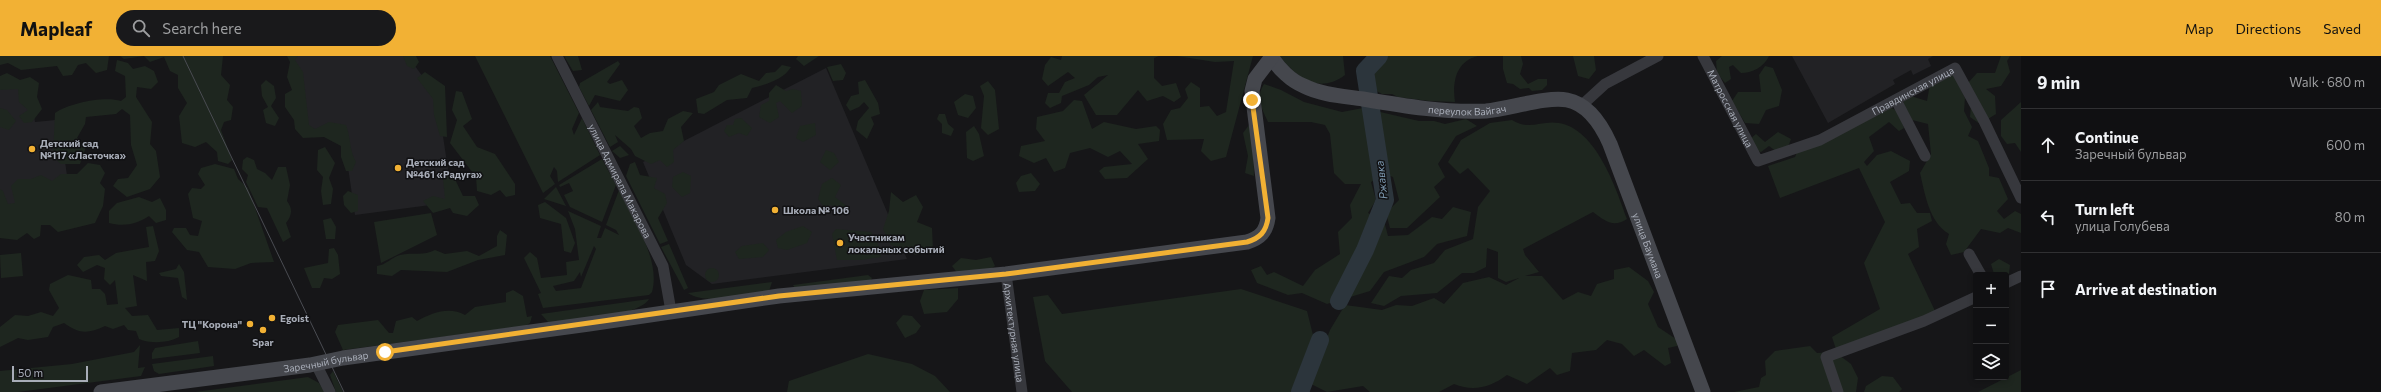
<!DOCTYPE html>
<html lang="en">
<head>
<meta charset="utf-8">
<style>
	:root { --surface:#101012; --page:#19191b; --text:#f1f3f6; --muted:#9c9d9f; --line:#303032; --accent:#f2b134 }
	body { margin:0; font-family:Commissioner,sans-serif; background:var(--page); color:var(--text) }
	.controls { position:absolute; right:12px; bottom:12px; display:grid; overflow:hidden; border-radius:4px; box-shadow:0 2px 6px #0003 }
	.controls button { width:36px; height:36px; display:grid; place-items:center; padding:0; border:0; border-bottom:1px solid var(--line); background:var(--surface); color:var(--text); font:20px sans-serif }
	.scale { position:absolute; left:12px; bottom:10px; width:76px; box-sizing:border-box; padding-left:4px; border:2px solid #a8adb8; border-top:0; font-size:11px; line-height:14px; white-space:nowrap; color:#a8adb8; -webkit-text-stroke:3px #111113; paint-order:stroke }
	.stop { position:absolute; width:12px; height:12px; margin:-9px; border:3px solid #f2b134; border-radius:50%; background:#fff }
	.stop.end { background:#f2b134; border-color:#fff; box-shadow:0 1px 4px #0008 }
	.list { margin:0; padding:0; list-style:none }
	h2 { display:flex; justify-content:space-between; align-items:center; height:52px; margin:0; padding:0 16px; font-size:17px }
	h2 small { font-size:13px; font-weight:400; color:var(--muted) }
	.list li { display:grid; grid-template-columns:26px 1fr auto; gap:12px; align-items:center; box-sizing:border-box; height:72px; padding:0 16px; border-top:1px solid var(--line) }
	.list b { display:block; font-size:15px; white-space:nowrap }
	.list p { margin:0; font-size:13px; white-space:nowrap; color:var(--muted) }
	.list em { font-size:13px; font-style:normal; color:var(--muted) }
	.icon { flex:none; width:22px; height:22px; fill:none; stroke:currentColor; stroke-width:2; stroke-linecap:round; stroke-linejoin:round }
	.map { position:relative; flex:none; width:2021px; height:336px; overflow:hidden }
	header { display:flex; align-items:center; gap:24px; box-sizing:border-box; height:56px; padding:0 20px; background:var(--accent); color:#111 }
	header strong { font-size:19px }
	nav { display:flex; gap:22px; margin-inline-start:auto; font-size:14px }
	.search { width:280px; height:36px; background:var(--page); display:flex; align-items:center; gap:10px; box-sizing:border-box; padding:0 14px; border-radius:22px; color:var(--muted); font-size:15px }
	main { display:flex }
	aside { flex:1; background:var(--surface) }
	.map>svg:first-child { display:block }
	.built { fill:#222225 }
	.green { fill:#1e261f; fill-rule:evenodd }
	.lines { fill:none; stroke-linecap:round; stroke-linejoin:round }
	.river { stroke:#2c353c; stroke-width:18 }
	.street { stroke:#37383d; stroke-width:11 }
	.secondary { stroke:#45474d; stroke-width:15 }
	.tram { stroke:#4a4c52; stroke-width:1 }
	.route { stroke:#f2b134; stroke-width:5 }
	.poi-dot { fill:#f2b134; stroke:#111113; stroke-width:1.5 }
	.labels { text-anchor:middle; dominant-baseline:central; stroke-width:3; stroke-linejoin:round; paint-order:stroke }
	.street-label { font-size:10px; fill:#a8adb8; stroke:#111113 }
	.poi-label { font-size:10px; font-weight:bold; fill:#a8adb8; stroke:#111113; text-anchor:start }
	.water-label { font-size:11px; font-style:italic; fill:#7f9bb3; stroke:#111113 }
</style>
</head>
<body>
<header>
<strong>Mapleaf</strong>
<div class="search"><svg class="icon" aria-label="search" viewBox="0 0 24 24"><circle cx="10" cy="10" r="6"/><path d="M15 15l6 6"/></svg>Search here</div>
<nav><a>Map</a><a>Directions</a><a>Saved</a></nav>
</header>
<main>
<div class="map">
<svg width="2021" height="336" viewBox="0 0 2021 336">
	<rect width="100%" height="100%" fill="#161618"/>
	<path class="built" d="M291,0H408L437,41L453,146L355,159L343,77H301Z
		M1792,0H1933L1928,3L1931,10L1913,19L1911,14L1893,24L1895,28L1828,67Z
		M826,12L907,203L712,228L686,209L643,106Z
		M29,25L35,66L56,64L60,71L72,154L0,163V29Z"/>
	<path class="green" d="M0,0H109L107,14L96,17L86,7L78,9L72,19L63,20L57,10L21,14L8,7L0,9Z
		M120,0H223L221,19L230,29L227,44L233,51L231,64L224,66L221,74L232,104L228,108L218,105L217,96L206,86L195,91L182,87L179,60L187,47L178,32V19L170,15L164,1L150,6L144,0L124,3Z
		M287,0H298L295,4L303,16L309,69L315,73L329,66L346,69C351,82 349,94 356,106L352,115H346L341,101V90L324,81L303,82L295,73L294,64L285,51V38L292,34L287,21L290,6Z
		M403,0H416L419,6L414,13L407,10Z
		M475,0H550L579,57L572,73L574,79L582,62L600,99L558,126L557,115L554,111L550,120L555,128L543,137Z
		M564,0H578L582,14L573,15Z
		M798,0H819L804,10L796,3Z
		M1062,0H1159L1154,2V22L1162,30L1176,27L1181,41L1174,46L1163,40L1147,45L1138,34L1117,59H1096L1084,39L1108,19L1098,21L1089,29L1062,40L1061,47L1050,52L1045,47L1048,37H1059L1065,26L1075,22L1068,16L1048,30L1042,23L1045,9L1051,1L1061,4Z
		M1177,0H1253L1226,101L1211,105L1201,95L1204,83L1167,84L1163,68L1171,54L1180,52L1188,42L1185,33L1191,26L1200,32V51L1209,50L1217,60L1226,56L1234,5L1215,6Z
		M1279,0H1343L1345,19C1318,39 1297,21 1279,0Z
		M1371,0H1478C1456,5 1452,26 1455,46L1429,45L1398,41L1392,38H1382L1364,28L1363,18L1375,13Z
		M1503,0H1521L1523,8L1520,18L1528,28L1538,23H1547V29L1542,34L1532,35L1529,32L1520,33L1513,28L1507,27L1503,13Z
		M1573,0H1594L1596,14L1589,23L1578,20Z
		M1722,0H1769C1764,11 1752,17 1741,17L1733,9L1729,11L1731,23L1725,27L1717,17L1716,5Z
		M2001,0H2010L2007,5L2010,16L2001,30L1986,33L1995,40L1996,58L1980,68L1970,61L1972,38L1967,28L1977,17H1995Z
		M117,4L128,7L133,13L145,10L154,15L158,26L151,33L137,31L136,41L152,66L150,88L156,95L160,121L150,133L127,141L113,130L118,123L128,122L137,109L131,89L130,59L122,53L116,58L86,61L85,68L77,82L86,91L80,108H61L53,101L55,57C70,47 104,40 121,45L126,41L125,20L115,15Z
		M618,5L620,8L607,26L610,28L622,24L628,34L620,45L595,39L589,50L579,31L580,27Z
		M841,8L846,17L843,24L833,25L827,11Z
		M782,9L791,11C783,24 767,28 752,32L747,42L727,44L704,58L698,57L696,43L714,36L719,29L741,18L759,25L766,17L775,16Z
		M1765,10L1773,12L1782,34L1779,50L1766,54L1759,68L1745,67L1732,45L1738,36H1761L1759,19Z
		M425,16L445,30L447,81L440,80L434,59L433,43L417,22Z
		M1952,16L1965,42L1964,55L1972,71L1968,80L1978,85L1989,112V120L1999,122L2008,143L1997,155L2004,163L2015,155L2021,158V177L2008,172L2000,177L1981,173L1964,196L1951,199L1946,188L1949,178C1929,166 1925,138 1920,117L1931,98L1928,68L1912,64L1903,56L1904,38L1927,45L1931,22Z
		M7,17L20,24L30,21L39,27L37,41L42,53L32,66L24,67L19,60L28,54L19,46L18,33L0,34V20Z
		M266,24L274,30L276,42L271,50L279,62L275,70L266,67L263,54L268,51L262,40L261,29Z
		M865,24L878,47L880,58L871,61L874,68L867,83L856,74L858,65L869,52L864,46L859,51L850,55L846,49L851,40L859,38L858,26Z
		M988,25L995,34L999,73L988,79L981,72L984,40L980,30Z
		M1264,28L1281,34L1304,46L1342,56L1363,52L1419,65H1434L1445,68L1466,63L1477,70L1456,80L1438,108L1445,121L1434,131L1440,141L1407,172H1390L1386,157L1399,144L1393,121L1385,118L1371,126L1376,144L1368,157L1384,165L1388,180L1408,179L1432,161L1442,163L1453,151L1471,156L1467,180L1437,188L1424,201L1384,216L1370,235L1327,248L1302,237L1288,239L1257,227L1251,214L1261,210L1267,219L1274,216L1303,230L1315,214L1340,198L1338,176L1352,162L1350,149L1361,128H1345L1334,117L1330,78L1325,69L1311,66H1268C1262,53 1255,42 1264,28Z
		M776,29L786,35L793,33L801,35L802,50L792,57L780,45L776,47L779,61L770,67L759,61L761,49L769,45V37Z
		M456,35L462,36L472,63L463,70L477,91L495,98L515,128V139L506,141L500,134L491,139L477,135L476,121L450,87L457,64L452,54Z
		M965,38L973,40L976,52L968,62L958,59L954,46Z
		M1074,44L1082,45L1092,73L1104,66L1136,73L1156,70L1160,74L1159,85L1138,88L1148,103L1127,122L1105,123L1099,115L1104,111L1132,108L1120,95L1108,101L1090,92L1070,97L1065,112L1054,116L1046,102L1034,107L1019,100L1021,90L1045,85L1036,73L1037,61L1063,55Z
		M598,46L600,51L628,55L634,51L639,52L642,62L634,70L641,82L650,77L663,75L668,63L683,55L693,57L681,71L684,85L673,94L674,106L667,111L660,104L651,108L635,100L631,93L615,79L618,86L610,91L591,54Z
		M2021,46V96L2015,87L2007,88L2001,80V64Z
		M1887,50L1898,55L1904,72L1899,75L1889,66L1869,81L1874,95L1864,106L1867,110L1877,99L1891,95L1910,105L1909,115L1890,126L1901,148L1910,147L1917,157H1930L1932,165L1917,173L1919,191L1908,198L1936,257L1836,293L1832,281L1880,253L1864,207L1885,166L1859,112L1780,142L1768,110L1795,101L1798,94Z
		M0,52L7,54L16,65L9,74L0,71Z
		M939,58H945L948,68L954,73L951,80L942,77V68L937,63Z
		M741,62L752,72L747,80L739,77L729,81L724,75L727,69H733L735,63Z
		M1512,64C1529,75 1541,64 1559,67C1596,73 1616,132 1627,163C1613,172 1605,165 1593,156L1523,193L1525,199L1539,216L1525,220H1542L1563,244L1578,236L1591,240L1597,228L1614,223V214L1629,211L1648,225L1654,236L1648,248L1658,271L1679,285L1677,290L1668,292L1671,307L1665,310L1644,294L1634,300L1622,288L1607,284L1596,294L1572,297L1570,315L1557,319L1550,312L1527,328L1507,319C1491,331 1474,336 1454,328L1439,336H1370L1363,330L1327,336L1309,327L1330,274L1345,249L1382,254L1396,249L1412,250L1434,242L1444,248L1463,227L1489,221L1506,229L1519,222L1506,226L1498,222V196L1487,192L1486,211L1474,217H1462L1437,237L1401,240L1384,250L1371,247L1389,220L1402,222L1411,214L1434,207L1445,194L1473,183L1478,151L1490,135L1468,112L1460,118L1448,106L1461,84L1490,67Z
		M815,67L816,79L803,86L796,82L800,70Z
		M1249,69L1253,79L1254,120L1245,117L1248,100L1243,77Z
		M974,70L979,78L984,100L973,105L967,102L966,76Z
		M1778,76L1791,83L1788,91L1777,96L1769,90L1761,96L1754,94L1750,83L1756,78L1765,86Z
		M620,90L629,99L620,102L612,95Z
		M325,91L335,107L329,122L333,133L331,148L323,149L321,135L323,121L317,114L318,94Z
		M826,94L834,97L839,106L830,114L820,106Z
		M247,101L254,104L257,113L265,117L272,124L278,111H286L290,129L287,145C293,153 292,159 286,167L291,181L283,186L267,152L258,151L246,126L248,119L242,113L243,104Z
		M602,103L616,129L602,166L570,151L564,139L573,135L569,127L560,131L559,129Z
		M635,106L640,119L657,122L654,132L665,138L667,147L658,162L668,185L660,188L626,120L630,108Z
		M88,107L100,109L105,117L100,127L105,133L103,150L95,167L58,176L50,169H41L40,180L34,183L27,177L17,184L0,182V133L3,135L8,148L15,147L11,130L18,123H31L41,119L52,125L61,118H77Z
		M215,108L234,113L238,123L248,132L274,206L251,207L235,213L208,211L199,196L187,194L172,176L174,172H186L190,179L198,180L202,165L193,162L188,138L192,132L201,133L205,129L198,118L201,112Z
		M683,116L691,120L690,137L682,141L672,131L673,121Z
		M1031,117L1040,128L1035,135L1019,136L1016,127L1021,120Z
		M453,119L463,140H475L479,149L467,160L453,157L450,152L433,157L423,145L433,140L445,143L443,122Z
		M832,122L841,129L835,141L848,151L847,158L840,157L831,149L824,151L818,143L822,128Z
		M556,131L566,150L544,143Z
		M619,134C633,163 661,204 652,236L649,239L543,252L538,238L541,237L524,202L530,196L537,202L541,222L567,219L566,206L579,204L575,173L568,155L601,170L597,182H601L605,172L619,179L616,174L606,169ZM594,190L596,193L581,232L556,235L553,230L574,225L580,216L581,221Z
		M348,135L358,139V155L351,157L344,149L343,140Z
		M891,136L903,146L916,139L923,151L917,166L932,172L933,194L916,199L891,189L883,173L889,155Z
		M139,141L152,146L160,142L166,154V164L156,167L149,160C137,168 124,171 109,167V155L117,147Z
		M545,146L566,162L575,187L571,197L564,195L561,168L540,162L538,149Z
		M431,157L437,179L381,207L374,166Z
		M331,162L336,171L335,183H326L323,164Z
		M153,170L159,195L155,205L146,206L147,225L133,219L137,250L125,252L132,260L148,259L157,274L179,272V281C168,287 151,288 139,283L136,275L128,274L124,269L113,273L105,270C88,278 79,278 64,267L53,271L48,281L28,284L18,282L0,291V271L15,259L28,260L41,256L53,260L59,252L49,234L50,228L68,219L91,224L92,233H100L105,238L107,249L118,248L115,224L110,229L104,223L105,212L97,209L83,216L77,209L84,201L99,199L105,204L116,197L149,191L146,171Z
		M803,170L812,176L807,187L787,194L778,192L776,184L786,176Z
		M836,173L871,176L880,192L881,201L860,204H837L832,178Z
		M500,174L507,179L505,199L478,204L447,216L401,214L392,220L377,218V210C386,209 392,201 400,199C413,196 424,200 435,194L445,198L467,195L479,200L497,190V180Z
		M763,187L769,194L763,201L739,203L735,196L742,190Z
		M669,188L688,232L684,234L682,230L661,191Z
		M334,192L338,199L340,218L332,223L324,222L320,232H312L304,212L328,207L329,193Z
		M21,197L23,220L1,222L0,199Z
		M991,201L995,210L987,215L958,218L952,210L961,202L976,204Z
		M1999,203L2010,209L2009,218H1994L1991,208Z
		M179,208L184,216L187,244L182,241L178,222L161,220L159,217L176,213Z
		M705 219a7 7 0 1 1 14 0a7 7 0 1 1-14 0Z
		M868,219L872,222L869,227L796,234L793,229Z
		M772,226L769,235C748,238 706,250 688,237Z
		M958,232V243L947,256L924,258L920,245L924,234Z
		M1241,233L1307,255L1314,283L1294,336H1072L1045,305L1033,241L1048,239L1062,258Z
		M513,234L523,240L527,261L532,260L530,267L525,270L343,294L335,276L338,269L378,264L389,277H393L396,265L412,261L417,265C432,257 449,250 465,259L475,251L506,246V237Z
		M649,243C638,261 575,263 554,266H548L541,258Z
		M903,259L912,260L921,270L916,277L905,282L896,267Z
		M198,285L200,297L152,303V297L155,292Z
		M140,289L138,312L145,311L141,320L18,336H0V315L72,308L134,296Z
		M1810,290L1817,297L1835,296L1851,308L1858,322L1856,336H1734L1759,331L1761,322L1766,319L1765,305L1775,295Z
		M868,298L912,308L935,320L950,336H787L789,325Z
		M213,300L214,310L159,318L154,315L152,308Z
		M2021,314V336H1978Z
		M333,315L343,336H336L330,319Z
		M1882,320L1893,321L1902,333L1899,336H1864L1866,330Z
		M308,321L319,327L325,336H195Z"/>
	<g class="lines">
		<path class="river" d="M1339,245L1365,194L1385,144L1365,15L1379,0
			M1300,336L1320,284"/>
		<g class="street">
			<path id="s1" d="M557,0L663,210L671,255"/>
			<path id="s2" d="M1703,0L1758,105L1820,84L1955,12L1984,65L2021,142"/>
			<path d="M1896,44L1925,100"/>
			<path d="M1581,50L1605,28L1658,0"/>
			<path d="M1969,198L1981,219"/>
			<path id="s3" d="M1006,218L1022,336"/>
			<path d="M2006,227L2021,220"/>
			<path d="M316,308L330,336"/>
			<path d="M1838,336L1826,301L1924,265L1976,241"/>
		</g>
		<g class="secondary">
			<path id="s4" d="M1271,0C1278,12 1291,25 1304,30C1322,39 1343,40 1363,43C1404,50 1445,57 1486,55C1509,53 1547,40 1567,44C1588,48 1602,70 1610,88L1703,336"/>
			<path id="s5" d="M101,336L310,309L343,302L589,268L779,240L1006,218L1247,186C1260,182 1266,176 1268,162L1252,35L1255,23L1271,2"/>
		</g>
		<path class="tram" d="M183,0L344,336"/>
	</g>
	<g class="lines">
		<path class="route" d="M385,296L779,240L1006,218L1247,186C1260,182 1266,176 1268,162L1252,44"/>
	</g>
	<g class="poi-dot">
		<circle cx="32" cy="93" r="4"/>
		<circle cx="398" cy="112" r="4"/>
		<circle cx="775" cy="154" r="4"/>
		<circle cx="840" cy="187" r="4"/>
		<circle cx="272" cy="262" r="4"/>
		<circle cx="250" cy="268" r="4"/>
		<circle cx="263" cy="274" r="4"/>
	</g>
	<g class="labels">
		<g class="street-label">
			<text stroke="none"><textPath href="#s2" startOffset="289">Правдинская улица</textPath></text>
			<text stroke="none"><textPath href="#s4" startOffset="211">переулок Вайгач</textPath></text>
			<text stroke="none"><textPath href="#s2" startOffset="59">Матросская улица</textPath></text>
			<text stroke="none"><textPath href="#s1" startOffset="140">улица Адмирала Макарова</textPath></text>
			<text stroke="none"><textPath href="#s4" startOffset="484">улица Баумана</textPath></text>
			<text stroke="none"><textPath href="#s3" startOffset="59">Архитектурная улица</textPath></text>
			<text stroke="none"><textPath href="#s5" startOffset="227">Заречный бульвар</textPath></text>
		</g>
		<g class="poi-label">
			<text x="40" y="87">Детский сад<tspan x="40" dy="12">№117 «Ласточка»</tspan></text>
			<text x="406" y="106">Детский сад<tspan x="406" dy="12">№461 «Радуга»</tspan></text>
			<text x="783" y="154">Школа № 106</text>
			<text x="848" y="181">Участникам<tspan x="848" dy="12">локальных событий</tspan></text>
			<text x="280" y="262">Egoist</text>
			<text x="242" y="268" text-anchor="end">ТЦ "Корона"</text>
			<text x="263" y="286" text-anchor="middle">Spar</text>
		</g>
		<g class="water-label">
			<text transform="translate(1381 124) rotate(-96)">Ржавка</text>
		</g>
	</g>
</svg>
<div class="controls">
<button>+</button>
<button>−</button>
<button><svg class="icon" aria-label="layers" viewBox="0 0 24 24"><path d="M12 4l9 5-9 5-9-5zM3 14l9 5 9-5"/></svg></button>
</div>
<div class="scale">50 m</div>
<div class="stop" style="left:385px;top:296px"></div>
<div class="stop end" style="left:1252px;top:44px"></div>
</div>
<aside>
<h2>9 min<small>Walk · 680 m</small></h2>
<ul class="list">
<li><svg class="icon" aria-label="ahead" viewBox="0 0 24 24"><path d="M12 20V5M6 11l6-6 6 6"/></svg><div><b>Continue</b><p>Заречный бульвар</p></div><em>600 m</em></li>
<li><svg class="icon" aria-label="left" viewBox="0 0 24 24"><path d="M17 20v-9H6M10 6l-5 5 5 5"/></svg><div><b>Turn left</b><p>улица Голубева</p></div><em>80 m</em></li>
<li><svg class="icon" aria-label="arrive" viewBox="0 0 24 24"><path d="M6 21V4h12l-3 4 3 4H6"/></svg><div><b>Arrive at destination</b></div></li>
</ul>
</aside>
</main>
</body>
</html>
